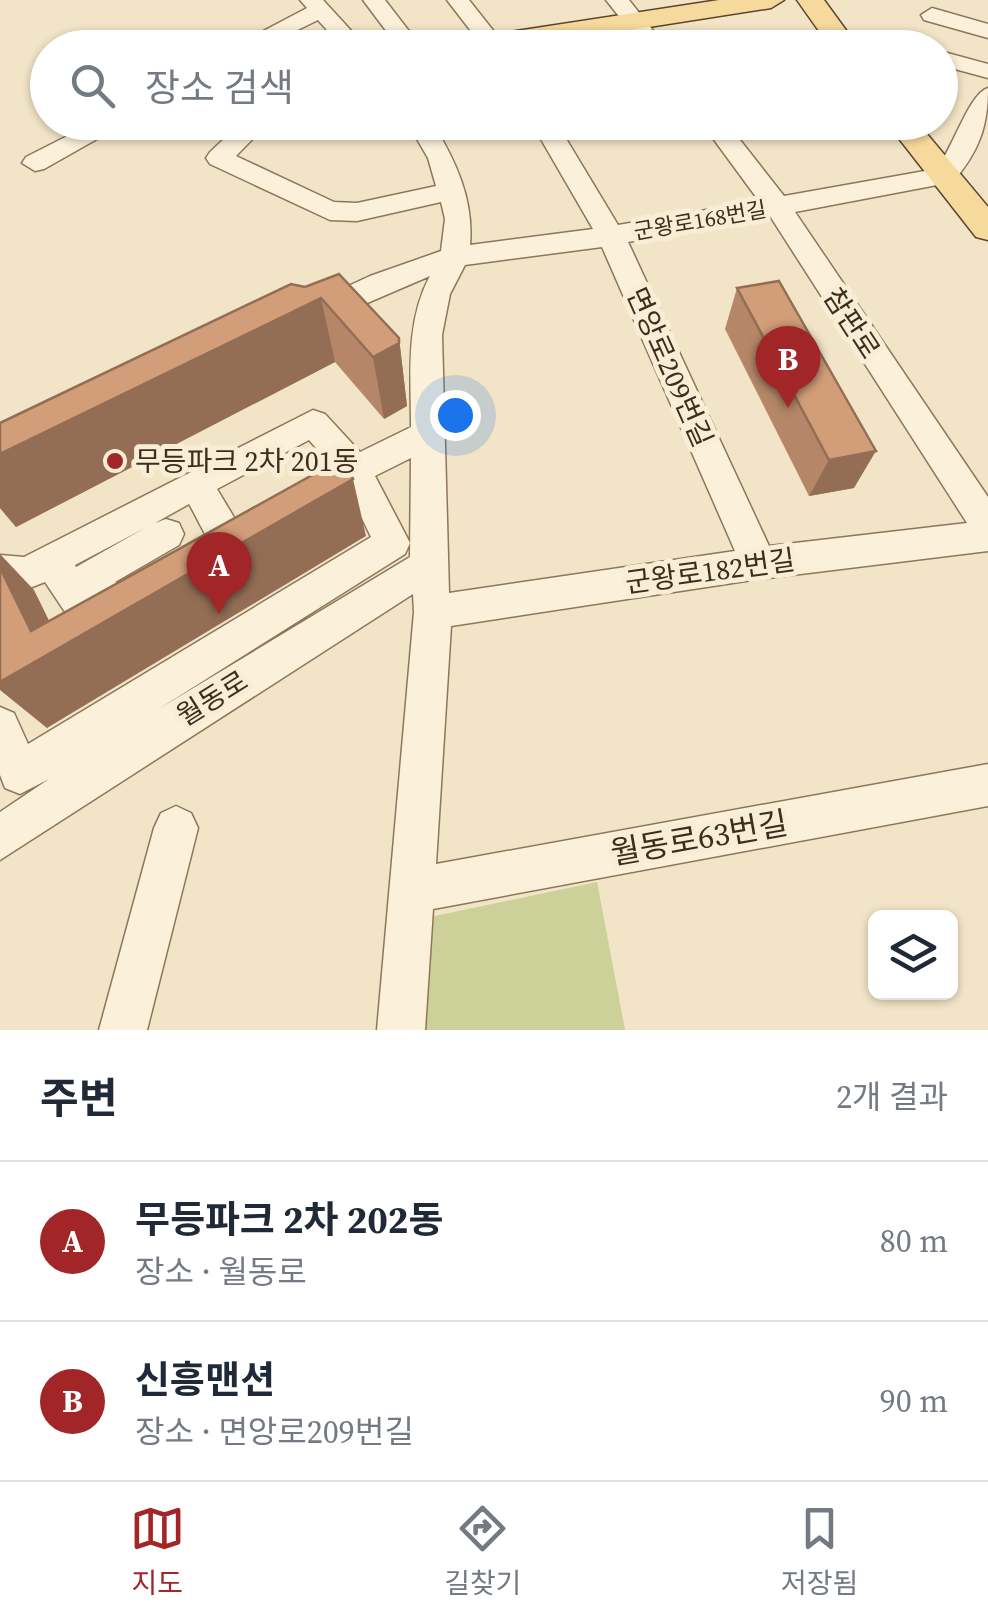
<!DOCTYPE html>
<html lang="ko">
<head>
<meta charset="utf-8">
<style>
	:root { --surface:#fff; --page:#f2f2f3; --text:#1f2937; --muted:#747a83; --line:#e0e1e3; --accent:#a22528 }
	body { margin:0; font-family:"Source Serif 4","Noto Sans KR",serif; background:var(--page); color:var(--text) }
	.controls { position:absolute; right:30px; bottom:30px; display:grid; overflow:hidden; border-radius:15px; box-shadow:0 2px 8px #0004 }
	.controls button { width:90px; height:90px; display:grid; place-items:center; padding:0; border:0; border-bottom:2px solid var(--line); background:var(--surface); color:var(--text); font:50px sans-serif }
	.you { position:absolute; left:455px; top:415px; width:35px; height:35px; margin:-25px; border:8px solid #fff; border-radius:50%; background:#1a73e8; box-shadow:0 0 0 15px #1a73e833 }
	.badge { display:grid; place-items:center; width:65px; height:65px; border-radius:50%; background:var(--accent); color:#fff; font-size:32px; font-weight:700 }
	.pin { position:absolute; translate:-50% -82px; filter:drop-shadow(0 2px 5px #0008) }
	.pin::after { content:''; position:absolute; top:52px; width:35px; height:30px; background:inherit; clip-path:polygon(0 0,100% 0,50% 100%) }
	.list { margin:0; padding:0; list-style:none }
	h2 { display:flex; justify-content:space-between; align-items:center; height:130px; margin:0; padding:0 40px; font-size:42px }
	h2 small { font-size:32px; font-weight:400; color:var(--muted) }
	.list li { display:grid; grid-template-columns:65px 1fr auto; gap:30px; align-items:center; box-sizing:border-box; height:160px; padding:0 40px; border-top:2px solid var(--line) }
	.list b { display:block; font-size:38px; white-space:nowrap }
	.list p { margin:0; font-size:32px; white-space:nowrap; color:var(--muted) }
	.list em { font-size:32px; font-style:normal; color:var(--muted) }
	.icon { flex:none; width:55px; height:55px; fill:none; stroke:currentColor; stroke-width:2; stroke-linecap:round; stroke-linejoin:round }
	.map { position:relative; flex:none; width:988px; height:1030px; overflow:hidden }
	.search { position:absolute; background:var(--surface); box-shadow:0 2px 8px #0004; left:30px; right:30px; top:30px; height:110px; display:flex; align-items:center; gap:25px; box-sizing:border-box; padding:0 35px; border-radius:55px; color:var(--muted); font-size:38px }
	.sheet { height:450px; background:var(--surface) }
	nav { display:flex; justify-content:space-around; align-items:center; box-sizing:border-box; height:140px; border-top:2px solid var(--line); background:var(--surface); font-size:28px; color:var(--muted) }
	nav a { display:grid; justify-items:center; gap:5px }
	nav .on { color:var(--accent) }
	.map>svg:first-child { display:block }
	.green { fill:#cbd199 }
	.lines { fill:none; stroke-linecap:round; stroke-linejoin:round }
	.minor-casing { stroke:#8f755a; stroke-width:3 }
	.major-casing { stroke:#5c432e; stroke-width:3 }
	.minor { fill:#fbf1da; fill-rule:evenodd }
	.major { fill:#f6d99c; fill-rule:evenodd }
	.wall { fill:#b58768 }
	.shaded-wall { fill:#936e55 }
	.building { fill:#d29d79; stroke:#936e55; stroke-width:2.5 }
	.poi-dot { fill:#a22528; stroke:#f8eed6; stroke-width:4 }
	.labels { text-anchor:middle; dominant-baseline:central; stroke-width:10; stroke-linejoin:round; paint-order:stroke }
	.far-street-label { font-size:22px; fill:#3e2d1f; stroke:#f8eed6 }
	.street-label { font-size:28px; fill:#3e2d1f; stroke:#f8eed6 }
	.poi-label { font-size:28px; fill:#3e2d1f; stroke:#f8eed6; text-anchor:start }
	.near-street-label { font-size:32px; fill:#3e2d1f; stroke:#f8eed6 }
</style>
</head>
<body>
<div class="map">
<svg width="988" height="1030" viewBox="0 0 988 1030">
	<rect width="100%" height="100%" fill="#f2e4c6"/>
	<path class="green" d="M597,882L625,1030H425L430,917Z"/>
	<g class="lines">
		<g class="minor-casing">
			<path id="minor" d="M300,0H323L367,48H343L318,20L261,48H231L307,8Z
				M363,0H385L422,48H399Z
				M447,0H469L507,48H484Z
				M606,0H629L667,48H644Z
				M932,8L988,24V38L924,20L921,15Z
				M940,51L988,64V78L940,65Z
				M988,88C988,127 979,151 953,182L795,212L988,497V551L759,579L451,626L436,864L988,764V806L433,909L425,1030H377L414,612L413,594L0,860V812L49,779L20,794L5,788L0,775V707L14,713L28,744L371,537L343,479L309,440L217,489L250,544L245,555C214,566 203,527 189,504L155,523L166,519L179,523L184,534L179,545L115,582L129,586L135,598L129,610L88,632L75,627L45,582L27,589L0,587V555L24,557L313,410L325,414L360,452L411,427C411,377 405,322 430,276L316,325L305,322L301,314L305,306L370,276L441,251L445,219L441,202L357,221L330,220L210,164L206,158L210,152L242,122H269L236,156L334,202L357,203L436,186L428,158L407,122H432C456,161 474,200 470,245L593,229L531,122H556L618,225L759,201L701,122H726L784,196L936,169C952,151 969,93 988,88ZM770,216L967,523L769,546L628,242ZM602,247L735,551L449,593L442,335L450,294L465,265ZM411,458L410,557L157,710L405,554L410,543L375,476ZM145,528L76,567L75,565Z
				M95,122H127L44,169L35,171L22,163L26,157Z
				M176,806L191,813L198,828L147,1030H99L154,828L161,813Z"/>
		</g>
		<g class="major-casing">
			<path id="major" d="M719,0H784L771,8L515,48H443L457,40Z
				M797,0H824L859,48H831Z
				M886,122H917L988,207V240L976,237Z"/>
		</g>
		<use href="#minor" class="minor"/>
		<use href="#major" class="major"/>
	</g>
	<path class="wall" d="M291,284L399,338L407,406L384,419L335,362L16,527L0,508V423Z
		M737,288L854,488L809,496L725,329Z"/>
	<path class="shaded-wall" d="M321,298L335,362L16,527L0,508V454Z
		M399,338L407,406L384,419L373,357Z
		M876,451L854,488L809,496L829,460Z
		M353,479L366,536L47,728L0,690V682L31,631L0,568V554L34,590L62,647Z"/>
	<path class="building" d="M339,274L399,338V343L373,357L321,298L0,454V423L291,284L305,287Z
		M779,281L876,451L829,460L737,288Z
		M343,458L353,479L0,682V568L31,631Z"/>
	<circle class="poi-dot" cx="115" cy="461" r="10"/>
	<g class="labels">
		<g class="far-street-label">
			<text transform="translate(700 220) rotate(-10)">군왕로168번길</text>
		</g>
		<g class="street-label">
			<text transform="translate(852 323) rotate(57)">참판로</text>
			<text transform="translate(670 367) rotate(66)">면앙로209번길</text>
			<text transform="translate(710 571) rotate(-8)">군왕로182번길</text>
			<text transform="translate(212 698) rotate(-32)">월동로</text>
		</g>
		<g class="poi-label">
			<text x="135" y="461">무등파크 2차 201동</text>
		</g>
		<g class="near-street-label">
			<text transform="translate(699 838) rotate(-10)">월동로63번길</text>
		</g>
	</g>
</svg>
<div class="controls">
<button><svg class="icon" aria-label="layers" viewBox="0 0 24 24"><path d="M12 4l9 5-9 5-9-5zM3 14l9 5 9-5"/></svg></button>
</div>
<div class="you"></div>
<div class="pin badge" style="left:219px;top:614px">A</div>
<div class="pin badge" style="left:788px;top:408px">B</div>
<div class="search"><svg class="icon" aria-label="search" viewBox="0 0 24 24"><circle cx="10" cy="10" r="6"/><path d="M15 15l6 6"/></svg>장소 검색</div>
</div>
<section class="sheet">
<h2>주변<small>2개 결과</small></h2>
<ul class="list">
<li><span class="badge">A</span><div><b>무등파크 2차 202동</b><p>장소 · 월동로</p></div><em>80 m</em></li>
<li><span class="badge">B</span><div><b>신흥맨션</b><p>장소 · 면앙로209번길</p></div><em>90 m</em></li>
</ul>
</section>
<nav>
<a class="on"><svg class="icon" aria-label="map" viewBox="0 0 24 24"><path d="M3 6l6-2 6 2 6-2v14l-6 2-6-2-6 2zM9 4v14M15 6v14"/></svg>지도</a>
<a><svg class="icon" aria-label="directions" viewBox="0 0 24 24"><path d="M12 3l9 9-9 9-9-9zM9 14v-3h6M13 9l2 2-2 2"/></svg>길찾기</a>
<a><svg class="icon" aria-label="saved" viewBox="0 0 24 24"><path d="M7 4h10v16l-5-4-5 4z"/></svg>저장됨</a>
</nav>
</body>
</html>
